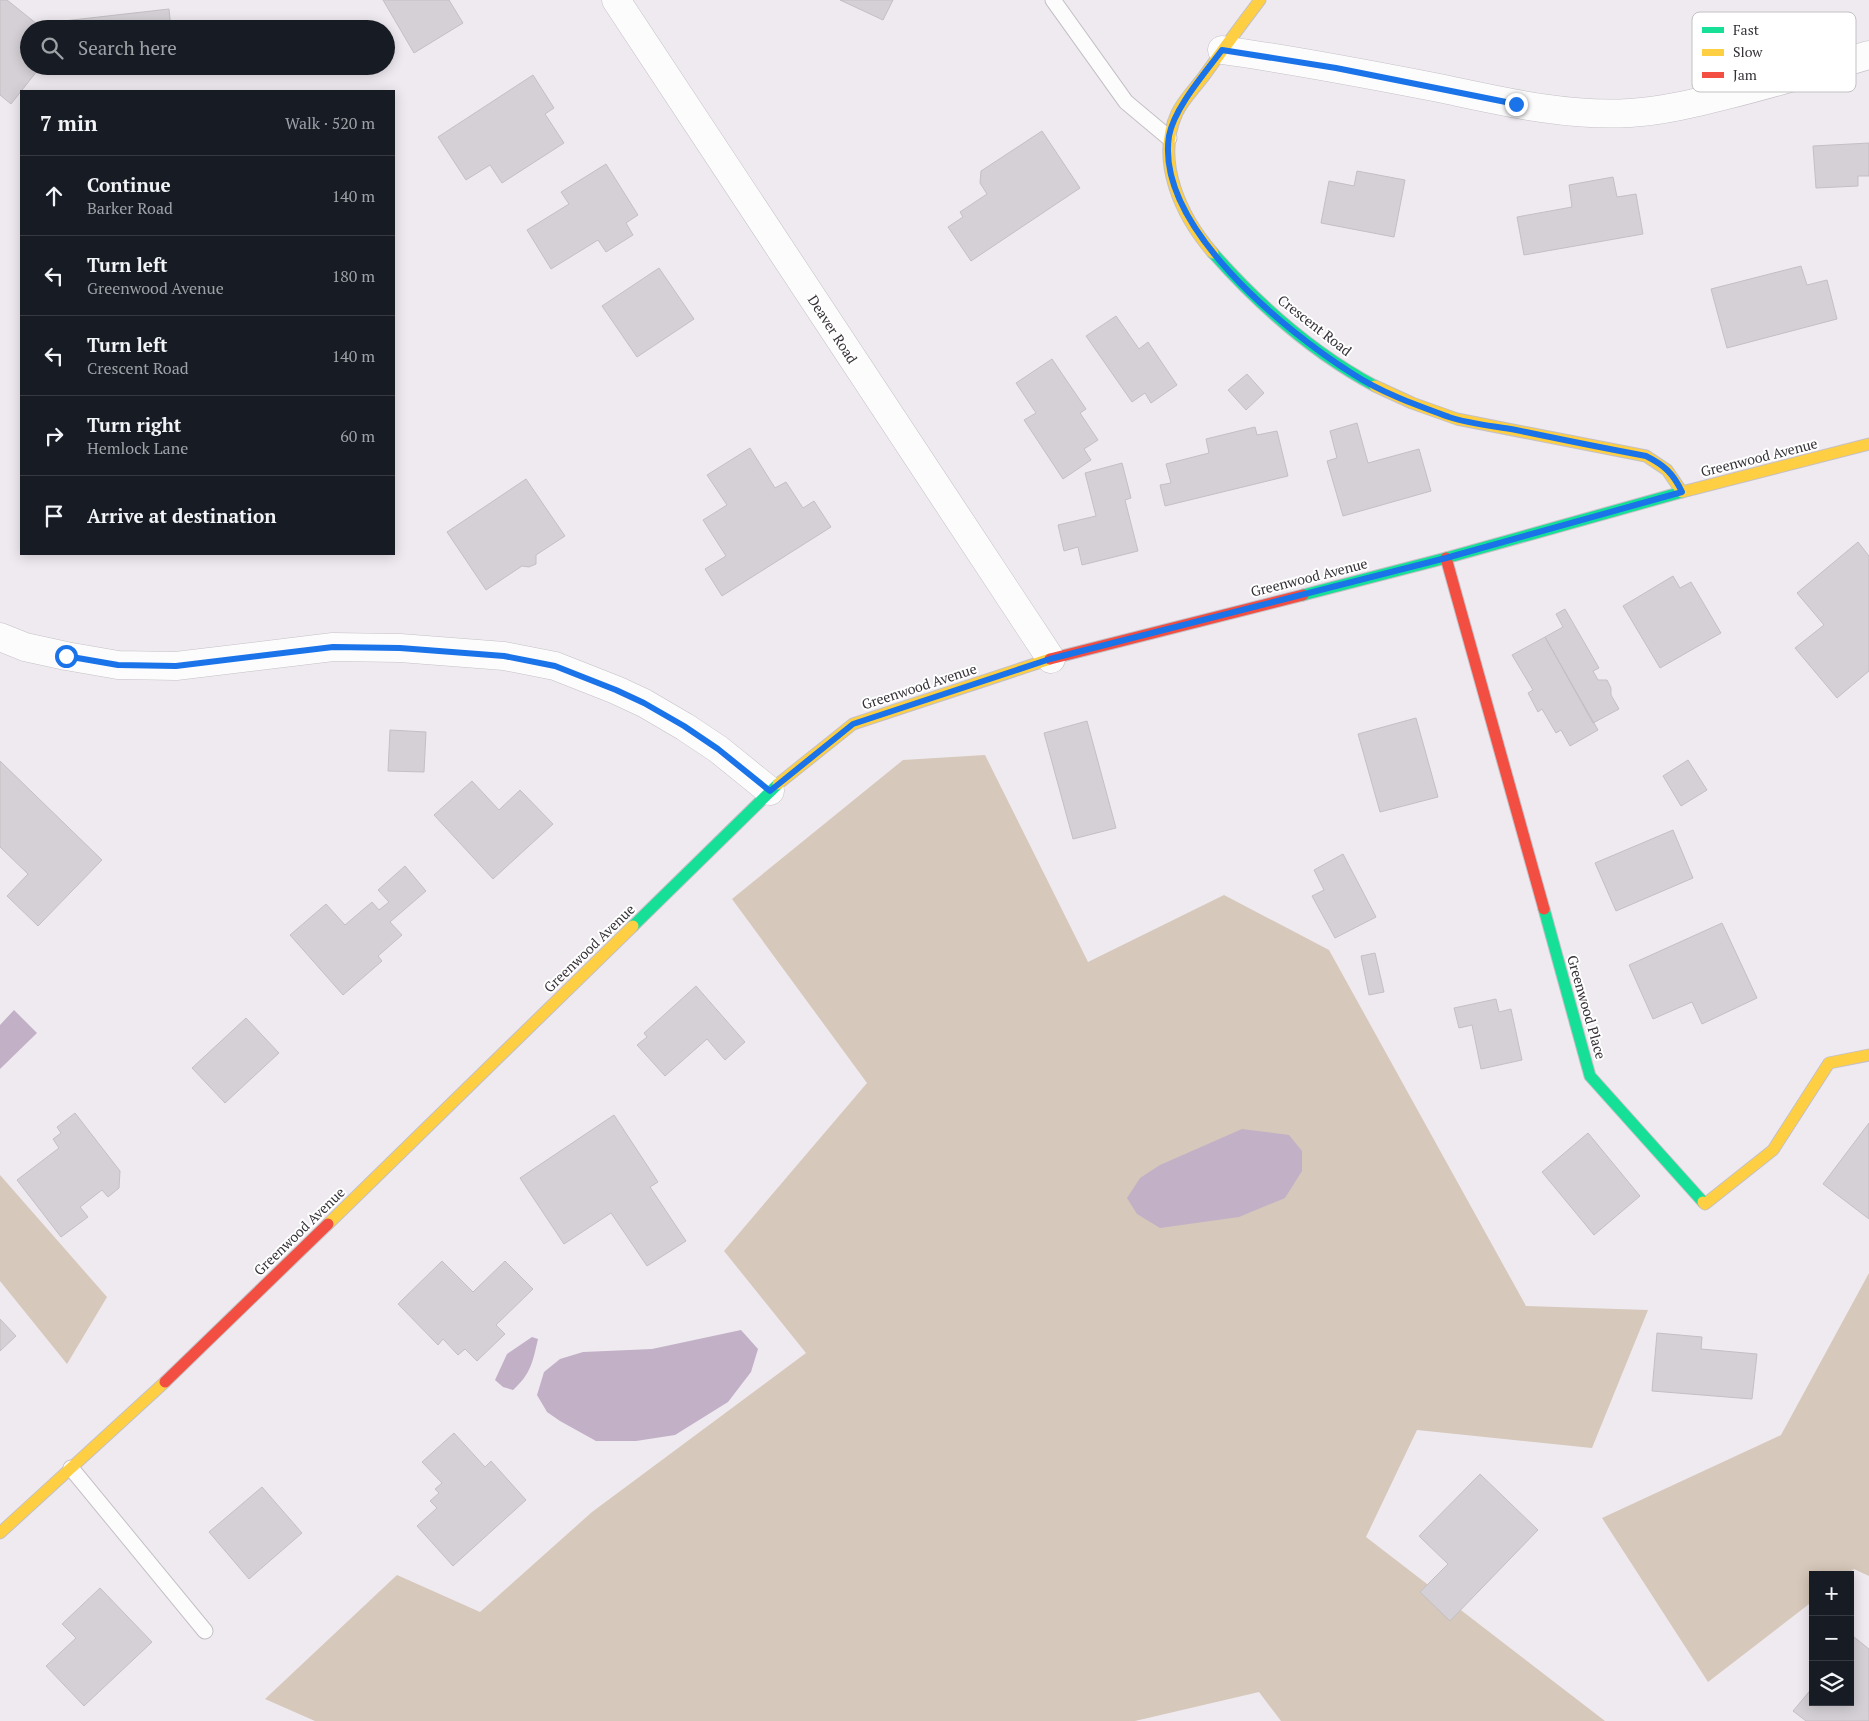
<!DOCTYPE html>
<html lang="en">
<head>
<meta charset="utf-8">
<style>
	:root { --surface:#171b24; --page:#20242c; --text:#f1f3f6; --muted:#9ea1a6; --line:#363941 }
	body { margin:0; font-family:"PT Serif",serif; background:var(--page); color:var(--text) }
	.controls { position:absolute; right:15px; bottom:15px; display:grid; overflow:hidden; border-radius:0px; box-shadow:0 2px 12px #0003 }
	.controls button { width:45px; height:45px; display:grid; place-items:center; padding:0; border:0; border-bottom:1px solid var(--line); background:var(--surface); color:var(--text); font:25px sans-serif }
	.stop { position:absolute; width:15px; height:15px; margin:-11px; border:4px solid #1a73e8; border-radius:50%; background:#fff }
	.stop.end { background:#1a73e8; border-color:#fff; box-shadow:0 1px 5px #0008 }
	.list { margin:0; padding:0; list-style:none }
	h2 { display:flex; justify-content:space-between; align-items:center; height:65px; margin:0; padding:0 20px; font-size:21px }
	h2 small { font-size:16px; font-weight:400; color:var(--muted) }
	.list li { display:grid; grid-template-columns:32px 1fr auto; gap:15px; align-items:center; box-sizing:border-box; height:80px; padding:0 20px; border-top:1px solid var(--line) }
	.list b { display:block; font-size:19px; white-space:nowrap }
	.list p { margin:0; font-size:16px; white-space:nowrap; color:var(--muted) }
	.list em { font-size:16px; font-style:normal; color:var(--muted) }
	.icon { flex:none; width:28px; height:28px; fill:none; stroke:currentColor; stroke-width:2; stroke-linecap:round; stroke-linejoin:round }
	.map { position:relative; flex:none; width:1869px; height:1721px; overflow:hidden }
	.search { position:absolute; background:var(--surface); box-shadow:0 2px 12px #0003; left:20px; top:20px; width:375px; height:55px; display:flex; align-items:center; gap:12px; box-sizing:border-box; padding:0 18px; border-radius:28px; color:var(--muted); font-size:19px }
	.panel { position:absolute; background:var(--surface); box-shadow:0 2px 12px #0003; left:20px; top:90px; width:375px; height:465px; border-radius:0px }
	.map>svg:first-child { display:block }
	.forest { fill:#d6c8ba }
	.water { fill:#c2b0c7 }
	.building { fill:#d4d0d5; stroke:#c3bfc4 }
	.lines { fill:none; stroke-linecap:round; stroke-linejoin:round }
	.lane-casing { stroke:#c4c0c5; stroke-width:17 }
	.street-casing { stroke:#c4c0c5; stroke-width:29 }
	.fast-casing { stroke:#c4c0c5; stroke-width:13 }
	.slow-casing { stroke:#c4c0c5; stroke-width:13 }
	.jam-casing { stroke:#c4c0c5; stroke-width:13 }
	.lane { stroke:#fdfcfd; stroke-width:15 }
	.street { stroke:#fdfcfd; stroke-width:28 }
	.fast { stroke:#16e098; stroke-width:11 }
	.slow { stroke:#ffcf43; stroke-width:11 }
	.jam { stroke:#f24e42; stroke-width:11 }
	.route { stroke:#1a73e8; stroke-width:6 }
	.labels { text-anchor:middle; dominant-baseline:central; stroke-width:4; stroke-linejoin:round; paint-order:stroke }
	.street-label { font-size:14px; fill:#353137; stroke:#fff }
	.key { fill:#fff; stroke:#c2c1c3; stroke-width:1 }
	.key-label { font-size:14px; fill:#353137 }
</style>
</head>
<body>
<div class="map">
<svg width="1869" height="1721" viewBox="0 0 1869 1721">
	<rect width="100%" height="100%" fill="#efeaf0"/>
	<path class="forest" d="M985,755L1088,962L1224,895L1329,950L1526,1306L1648,1310L1592,1448L1417,1430L1366,1537L1605,1721H1281L1259,1692L1135,1721H315L265,1699L397,1575L480,1612L592,1512L806,1353L724,1251L867,1083L732,899L903,760Z
		M0,1175L107,1297L67,1364L0,1281Z
		M1869,1273V1576L1854,1569L1846,1575H1813V1601L1708,1682L1602,1518L1781,1435Z"/>
	<path class="water" d="M14,1010L37,1033L0,1069V1025Z
		M1242,1129L1289,1135L1302,1151V1171L1285,1198L1239,1217L1160,1228L1137,1214L1127,1198L1140,1178L1160,1165Z
		M741,1330L758,1349L751,1372L728,1402L675,1435L636,1441H596L560,1421L547,1412L537,1395L544,1372L560,1359L583,1352L652,1349Z
		M532,1337L538,1339C533,1361 531,1374 513,1390L503,1387L495,1380L507,1354Z"/>
	<path class="building" d="M0,0H7L37,24L169,9L171,29H29V66H41L11,104L0,95Z
		M383,0H449L463,23L414,53Z
		M840,0H893L883,20Z
		M533,75L554,108L545,114L564,143L502,183L490,165L466,180L438,137Z
		M1042,131L1080,188L971,261L948,227L963,217L960,212L987,194L980,183L981,171Z
		M1869,143V176H1858V186L1816,188L1813,146Z
		M606,164L638,215L626,223L633,235L606,252L598,240L551,269L527,230L569,204L561,192Z
		M1357,171L1405,180L1394,237L1321,223L1329,181L1354,186Z
		M1613,177L1617,197L1636,194L1643,234L1524,255L1517,217L1572,207L1569,185Z
		M1801,266L1807,285L1827,280L1837,319L1727,348L1711,289Z
		M659,268L694,319L637,357L602,306Z
		M1116,316L1139,349L1148,342L1177,385L1151,403L1145,393L1132,402L1086,336Z
		M1052,359L1086,409L1080,413L1098,440L1084,449L1091,460L1063,479L1024,420L1036,413L1016,383Z
		M1247,374L1264,393L1246,410L1228,390Z
		M1357,423L1368,463L1419,449L1431,491L1343,516L1327,461L1337,458L1330,431Z
		M1255,427L1257,435L1277,431L1288,476L1165,506L1160,485L1171,483L1166,464L1209,453L1206,439Z
		M750,448L775,488L786,482L803,508L814,501L831,527L722,596L705,569L726,556L703,520L727,505L707,475Z
		M1122,463L1131,498L1125,500L1138,551L1082,565L1078,547L1064,551L1058,525L1096,516L1085,473Z
		M526,479L565,536L536,555V564L529,567L522,566L486,590L447,532Z
		M1858,542L1869,556V671L1837,698L1795,648L1824,625L1797,593Z
		M1673,576L1680,588L1691,582L1721,633L1660,668L1623,606Z
		M1565,609L1599,668L1593,671L1598,680H1607L1611,688V695L1619,709L1593,723L1545,637L1563,627L1556,614Z
		M1545,637L1598,730L1570,746L1561,730L1556,733L1542,709L1538,712L1528,693L1533,690L1512,655Z
		M1416,718L1438,797L1380,812L1358,734Z
		M1087,721L1116,828L1073,839L1044,733Z
		M390,730L426,732L424,772L388,771Z
		M1688,760L1707,790L1681,806L1663,776Z
		M0,761L102,860L38,926L7,896L28,874L0,847Z
		M472,781L499,810L520,790L553,824L493,879L434,815Z
		M1673,830L1693,878L1616,911L1595,863Z
		M1343,854L1376,917L1335,938L1312,896L1324,890L1314,870Z
		M405,866L426,891L390,922L402,935L378,956L382,961L343,995L290,935L326,904L345,925L372,902L379,910L389,902L378,890Z
		M1722,923L1757,998L1702,1024L1692,1002L1653,1019L1629,965Z
		M1375,953L1384,992L1369,995L1361,956Z
		M696,986L745,1042L725,1060L707,1039L665,1076L637,1045L647,1037L644,1033Z
		M1496,999L1499,1012L1511,1009L1522,1060L1481,1069L1472,1025L1459,1028L1454,1008Z
		M246,1018L279,1053L225,1103L192,1068Z
		M75,1113L120,1171L119,1188L108,1197L102,1190L80,1207L88,1217L61,1237L17,1180L59,1148L53,1139L61,1133L57,1127Z
		M614,1115L658,1182L650,1187L686,1241L647,1266L611,1213L564,1244L520,1178Z
		M1869,1123V1219L1823,1184Z
		M1588,1133L1640,1196L1594,1235L1542,1172Z
		M442,1261L473,1292L505,1261L533,1289L496,1325L505,1334L477,1361L465,1349L458,1355L443,1339L438,1345L398,1304Z
		M0,1319L16,1336L0,1351Z
		M1657,1333L1702,1337L1701,1349L1757,1354L1752,1399L1652,1391Z
		M454,1433L485,1467L491,1461L526,1500L453,1566L417,1526L437,1508L430,1501L439,1493L435,1489L442,1483L422,1462Z
		M1480,1474L1538,1530L1450,1621L1420,1592L1448,1564L1419,1536Z
		M262,1487L302,1533L249,1579L209,1532Z
		M100,1588L152,1642L84,1706L46,1666L76,1638L62,1624Z
		M1854,1637L1869,1649V1721H1806L1793,1711L1813,1687V1702H1850V1641Z"/>
	<g class="lines">
		<g class="lane-casing">
			<path id="lane" d="M1053,0L1126,102L1169,138
				M71,1468L205,1631"/>
		</g>
		<g class="street-casing">
			<path id="street" d="M616,0L1051,659
				M1222,50C1295,60 1367,74 1439,88C1501,101 1566,117 1630,113C1663,111 1695,103 1727,95C1775,83 1822,69 1869,55
				M0,637L25,647L66,656L118,665L176,666L333,647L400,648L504,656L555,666L616,690L644,703L685,727L718,749L770,791"/>
		</g>
		<g class="fast-casing">
			<path id="fast" d="M1213,253C1259,305 1313,353 1375,386
				M1303,595L1446,558L1682,492
				M1544,909L1590,1076L1703,1202
				M633,926L778,784"/>
		</g>
		<g class="slow-casing">
			<path id="slow" d="M1213,253C1181,216 1155,161 1177,113C1183,100 1195,88 1204,76C1222,51 1241,25 1260,0
				M1375,386L1412,403L1457,419L1646,456L1667,470L1682,492
				M1682,492L1869,444
				M778,784L853,724L1050,659
				M1703,1202L1705,1204L1773,1150L1829,1063L1869,1055
				M328,1224L633,926
				M0,1533L165,1382"/>
		</g>
		<g class="jam-casing">
			<path id="jam" d="M1446,558L1544,909
				M1050,659L1303,595
				M165,1382L328,1224"/>
		</g>
		<use href="#lane" class="lane"/>
		<use href="#street" class="street"/>
		<use href="#fast" class="fast"/>
		<use href="#slow" class="slow"/>
		<use href="#jam" class="jam"/>
	</g>
	<g class="lines">
		<path class="route" d="M66,656L118,665L176,666L333,647L400,648L504,656L555,666L616,690L644,703L684,726L718,749L770,791L853,724L1050,659L1446,558L1682,492C1673,473 1664,465 1646,456C1603,448 1559,439 1516,430C1494,426 1470,424 1449,417C1416,405 1382,393 1353,374C1285,331 1155,226 1169,136C1174,108 1205,73 1222,50L1336,68L1516,104"/>
	</g>
	<g class="labels">
		<g class="street-label">
			<text transform="translate(1315 325) rotate(38)">Crescent Road</text>
			<text transform="translate(833 329) rotate(57)">Deaver Road</text>
			<text transform="translate(1759 457) rotate(-14)">Greenwood Avenue</text>
			<text transform="translate(1309 577) rotate(-14)">Greenwood Avenue</text>
			<text transform="translate(919 686) rotate(-18)">Greenwood Avenue</text>
			<text transform="translate(589 948) rotate(-44)">Greenwood Avenue</text>
			<text transform="translate(1587 1007) rotate(74)">Greenwood Place</text>
			<text transform="translate(299 1231) rotate(-44)">Greenwood Avenue</text>
		</g>
	</g>
	<rect x="1692" y="12" width="164" height="80" rx="8" class="key"/>
	<rect x="1702" y="27" width="22" height="6" fill="#16e098"/>
	<rect x="1702" y="49" width="22" height="7" fill="#ffcf43"/>
	<rect x="1702" y="72" width="22" height="6" fill="#f24e42"/>
	<g class="key-label">
		<text x="1733" y="35">Fast</text>
		<text x="1733" y="57">Slow</text>
		<text x="1733" y="80">Jam</text>
	</g>
</svg>
<div class="controls">
<button>+</button>
<button>−</button>
<button><svg class="icon" aria-label="layers" viewBox="0 0 24 24"><path d="M12 4l9 5-9 5-9-5zM3 14l9 5 9-5"/></svg></button>
</div>
<div class="stop" style="left:66px;top:656px"></div>
<div class="stop end" style="left:1516px;top:104px"></div>
<div class="search"><svg class="icon" aria-label="search" viewBox="0 0 24 24"><circle cx="10" cy="10" r="6"/><path d="M15 15l6 6"/></svg>Search here</div>
<section class="panel">
<h2>7 min<small>Walk · 520 m</small></h2>
<ul class="list">
<li><svg class="icon" aria-label="ahead" viewBox="0 0 24 24"><path d="M12 20V5M6 11l6-6 6 6"/></svg><div><b>Continue</b><p>Barker Road</p></div><em>140 m</em></li>
<li><svg class="icon" aria-label="left" viewBox="0 0 24 24"><path d="M17 20v-9H6M10 6l-5 5 5 5"/></svg><div><b>Turn left</b><p>Greenwood Avenue</p></div><em>180 m</em></li>
<li><svg class="icon" aria-label="left" viewBox="0 0 24 24"><path d="M17 20v-9H6M10 6l-5 5 5 5"/></svg><div><b>Turn left</b><p>Crescent Road</p></div><em>140 m</em></li>
<li><svg class="icon" aria-label="right" viewBox="0 0 24 24"><path d="M7 20v-9h11M14 6l5 5-5 5"/></svg><div><b>Turn right</b><p>Hemlock Lane</p></div><em>60 m</em></li>
<li><svg class="icon" aria-label="arrive" viewBox="0 0 24 24"><path d="M6 21V4h12l-3 4 3 4H6"/></svg><div><b>Arrive at destination</b></div></li>
</ul>
</section>
</div>
</body>
</html>
